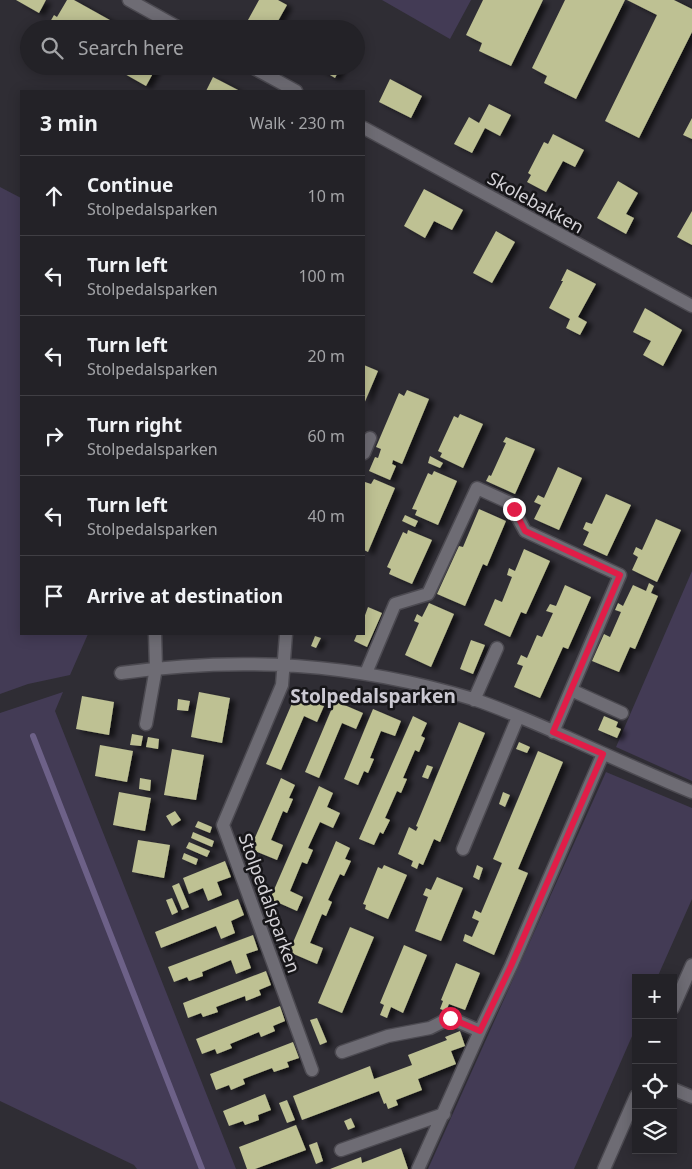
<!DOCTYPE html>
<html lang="en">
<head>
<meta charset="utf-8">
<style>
	:root { --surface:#232227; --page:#2b2a2f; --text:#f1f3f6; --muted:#a3a4a7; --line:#403f44 }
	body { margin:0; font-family:"Noto Sans",sans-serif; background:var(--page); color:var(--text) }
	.controls { position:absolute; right:15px; bottom:15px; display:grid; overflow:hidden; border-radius:0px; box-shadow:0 2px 12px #0003 }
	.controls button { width:45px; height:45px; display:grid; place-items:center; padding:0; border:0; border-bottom:1px solid var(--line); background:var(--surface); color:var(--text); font:25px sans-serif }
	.stop { position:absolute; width:15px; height:15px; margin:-11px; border:4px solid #e11d48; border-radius:50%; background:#fff }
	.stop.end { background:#e11d48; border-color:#fff; box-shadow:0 1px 5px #0008 }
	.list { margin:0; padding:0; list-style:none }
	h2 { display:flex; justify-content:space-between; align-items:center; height:65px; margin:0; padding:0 20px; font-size:21px }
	h2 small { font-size:16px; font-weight:400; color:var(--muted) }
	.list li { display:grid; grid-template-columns:32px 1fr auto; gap:15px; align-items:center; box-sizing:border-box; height:80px; padding:0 20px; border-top:1px solid var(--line) }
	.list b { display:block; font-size:19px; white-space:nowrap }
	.list p { margin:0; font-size:16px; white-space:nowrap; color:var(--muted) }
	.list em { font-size:16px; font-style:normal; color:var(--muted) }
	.icon { flex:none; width:28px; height:28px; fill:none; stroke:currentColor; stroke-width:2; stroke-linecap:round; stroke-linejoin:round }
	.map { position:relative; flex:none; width:692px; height:1169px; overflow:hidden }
	.search { position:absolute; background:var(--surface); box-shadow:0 2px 12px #0003; left:20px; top:20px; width:345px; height:55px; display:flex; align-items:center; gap:12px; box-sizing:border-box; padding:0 18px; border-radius:28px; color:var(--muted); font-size:19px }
	.panel { position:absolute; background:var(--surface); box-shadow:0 2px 12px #0003; left:20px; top:90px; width:345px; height:545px; border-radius:0px }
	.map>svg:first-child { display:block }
	.green { fill:#433b55 }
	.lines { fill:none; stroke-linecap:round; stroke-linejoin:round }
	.stream { stroke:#6d6188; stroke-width:6 }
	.building { fill:#bec193; filter:url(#shadow) }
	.minor-casing { stroke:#4c4a51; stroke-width:15 }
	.tertiary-casing { stroke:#4c4a51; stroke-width:15 }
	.minor { stroke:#6e6c74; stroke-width:12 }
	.tertiary { stroke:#6e6c74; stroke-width:12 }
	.route { stroke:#e11d48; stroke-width:6 }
	.labels { text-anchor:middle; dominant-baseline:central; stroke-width:5; stroke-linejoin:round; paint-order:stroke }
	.street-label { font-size:18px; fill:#d5d3d8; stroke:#171619 }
	.neighbourhood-label { font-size:19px; font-weight:bold; fill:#cbc9d2; stroke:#171619 }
</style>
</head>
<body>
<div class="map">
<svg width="692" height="1169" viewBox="0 0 692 1169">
	<defs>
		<filter id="shadow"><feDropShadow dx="5.5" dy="3" stdDeviation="2.5" flood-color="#0009"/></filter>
	</defs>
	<rect width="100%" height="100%" fill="#2f2d34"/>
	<path class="green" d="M382,0H471L450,39Z
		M0,187L21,198V634H88L70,675L28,684L0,694Z
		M692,571V781L616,747Z
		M63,692L55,711L236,1169H137L134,1165L0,1101V713Z
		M606,772L692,808V899L657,978H636V1027L574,1169H428Z"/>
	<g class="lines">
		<path class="stream" d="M33,736L202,1169"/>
	</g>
	<path class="building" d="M16,0H46L39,13Z
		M67,0H74L117,24L115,29H46L54,15L57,17Z
		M259,0H278L287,5L278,21L284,24L281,29H243Z
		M483,0H543L511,66L479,51L482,43L466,35Z
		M565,0H625L576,99L544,83L547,76L532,68Z
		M627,0H674L692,9V32L639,138L605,121L657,15Z
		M126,66H157L146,86L123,73Z
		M315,66H341L335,78Z
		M213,77L240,91H206Z
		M390,79L422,96L411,118L379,102Z
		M489,104L511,115L500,136L485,128L472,153L454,144L469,117L479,123Z
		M692,118V139L683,135Z
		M553,134L584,150L575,167L563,161L546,192L527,182L531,175L528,173L544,142L548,144Z
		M618,181L638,193L626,214L634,218L626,234L597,218Z
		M424,189L463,210L452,230L434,221L425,238L404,226Z
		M692,211V245L677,237Z
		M496,231L515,242L492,283L473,273Z
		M567,269L596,284L578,317L587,322L580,335L566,328L570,319L549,308L563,281H561Z
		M645,308L682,330L663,366L643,355L651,341L633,332Z
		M364,365L378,371L364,404Z
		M407,390L429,399L402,464L393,460L392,464L396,466L390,480L369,471L375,457L378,458L381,449L376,447L399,393L404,396Z
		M460,414L483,424L463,468L440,457L442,453L438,451L454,416L458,418Z
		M506,437L535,449L515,494L486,481L489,475L491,476L506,443L503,442Z
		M430,456L443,463L440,468L428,463Z
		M558,467L582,478L559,530L534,519L541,505L534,502L538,495L544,498Z
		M434,471L457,481L438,525L415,515L417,510L412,509L428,473L432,475Z
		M374,479L395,488L368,552L364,550V485L365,482L371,484Z
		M606,494L631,505L607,556L583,545L589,532L583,529L586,522L592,524Z
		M479,509L506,521L487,566L483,564L465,606L437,594L459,546L463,547Z
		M405,515L418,521L415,527L402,521Z
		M656,519L681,530L657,582L632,570L638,557L633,554L636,547L642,550Z
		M408,530L432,540L412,584L389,574L391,569L387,567L403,532L407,534Z
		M524,549L550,561L526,614L521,612L510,637L484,625L495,599L502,602L512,577L507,575L509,568L515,571Z
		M649,583L654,586L651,593L658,596L635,649L630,647L619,672L592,661L604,634L610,637L621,612L615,610L618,603L623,606L633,585L646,591Z
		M565,585L591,597L568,649L563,647L540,698L514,687L523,666L517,664L521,655L527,658L537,635L542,637L553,613L546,611L550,604L556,606Z
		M429,603L454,614L431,667L405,655L419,623L414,621L417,614L422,617Z
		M368,607L382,613L367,647L354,641L357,634H364V618Z
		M315,636L321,638L316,648L311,646Z
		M471,640L485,645L473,674L460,669Z
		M199,692L230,698L222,743L191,737Z
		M296,694L324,706L317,722L304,716L281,770L266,764Z
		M82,696L114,702L109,735L76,729Z
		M178,699L190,701L188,711L177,710Z
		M335,701L363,713L356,729L342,723L319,778L305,772Z
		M373,709L401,721L395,736L381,731L370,758L374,759L368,773L364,771L358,785L344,779Z
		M413,716L427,723L421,736L425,738L419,752L415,750L403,778L407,779L401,793L397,791L385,818L390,820L383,834L380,832L374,845L359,839Z
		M604,716L618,722L616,727L621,729L617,738L598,730Z
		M459,722L485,733L440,842L434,839L423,865L419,863L417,869L411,866L413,861L398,854L409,827L416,831L418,827L416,826Z
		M132,734L143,736L141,746L130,745Z
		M148,737L159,739L158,749L146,747Z
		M519,742L530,747L527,753L516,749Z
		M100,745L133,751L127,782L95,776Z
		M172,749L204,755L196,800L164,795Z
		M538,751L563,762L518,869L528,873L494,955L463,941L465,934L472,937L479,921L472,918L475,910L481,913L502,863L493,859Z
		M427,765L433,767L428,779L422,777Z
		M140,778L151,780L150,791L139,789Z
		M281,778L295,785L289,798L293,799L287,813L283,811L271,840L283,845L277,860L250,849Z
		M319,786L333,793L327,807L340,813L333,828L320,822L308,848L313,850L307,864L302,862L290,891L303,897L297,911L270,899Z
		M119,792L151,798L145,831L113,825Z
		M503,792L510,795L505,807L499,804Z
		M175,811L181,820L172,826L166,816Z
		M198,821L212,827L210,833L195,827Z
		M193,832L214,841L212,847L191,838Z
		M138,840L170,845L164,878L132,872Z
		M336,841L350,848L345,859L351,861L344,876L340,874L328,900L332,902L326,916L322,914L310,943L323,948L317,964L289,952Z
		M189,842L210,851L207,857L186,848Z
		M184,853L198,859L196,865L182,859Z
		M225,861L231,877L217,882L222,895L208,901L203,888L189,894L183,878Z
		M384,865L407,875L388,919L365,909L366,905L363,904L378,867L382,869Z
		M477,865L483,868L479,880L473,877Z
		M437,877L463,888L441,941L415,931L428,897L423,895L426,888L431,890Z
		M179,883L189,907L182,910L172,886Z
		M172,898L178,912L172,915L166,900Z
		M238,899L244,915L231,921L235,933L221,939L216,926L161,948L155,932Z
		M350,927L374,937L342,1013L318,1003Z
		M253,935L258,950L246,954L251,968L236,974L231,960L202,972L203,976L189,981L187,977L174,982L168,967Z
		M404,945L427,955L403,1013L391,1007L387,1018L380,1015L384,1005L380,1003Z
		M456,963L480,973L465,1010L449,1004L446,1011L440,1009L443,1001L441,1000Z
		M266,971L271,985L259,990L261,995L246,1001L245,996L216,1007L218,1012L203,1017L201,1013L188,1018L183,1003Z
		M280,1006L285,1021L273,1026L275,1031L261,1037L259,1032L230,1044L232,1048L217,1054L215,1049L202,1054L196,1039Z
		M317,1018L327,1042L320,1045L310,1020Z
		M460,1031L465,1046L451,1051L456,1064L418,1079L422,1090L396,1100L398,1105L388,1109L386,1103L384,1104L379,1091L302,1120L293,1096L370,1066L374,1079L412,1065L408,1055L447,1040L445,1037Z
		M293,1042L299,1058L287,1062L289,1067L274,1072L272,1068L243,1079L245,1084L231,1090L229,1085L216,1090L210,1074Z
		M265,1094L271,1110L258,1115L259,1120L245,1125L243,1121L229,1126L223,1111Z
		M287,1100L295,1120L287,1123L279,1103Z
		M351,1118L355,1127L348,1130L344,1121Z
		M296,1125L306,1150L255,1169H247L239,1147Z
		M317,1142L323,1161L316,1164L309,1145Z
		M401,1148L408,1169H330L361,1157L362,1163Z"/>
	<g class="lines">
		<g class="minor-casing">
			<path id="minor" d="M129,0L181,29
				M250,66L296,91
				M364,128L692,306
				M364,453L370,438
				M286,634L282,685L223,825L312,1070
				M121,673C242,656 355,663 473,699C506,710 539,725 571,739C611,757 651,775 692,792
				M366,673L395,604L428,594L477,488L510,503L525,531L620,575L553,732
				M571,690L622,713
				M474,700L497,648
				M146,724L156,668L155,634
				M463,849L518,717
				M342,1052L388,1036L430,1028L450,1018L480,1031
				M673,1089L692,1097
				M341,1150L444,1114
				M418,1169L480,1031L511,966L603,754"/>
		</g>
		<g class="tertiary-casing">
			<path id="tertiary" d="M673,1008L692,965
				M604,1169L636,1096"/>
		</g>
		<use href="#minor" class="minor"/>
		<use href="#tertiary" class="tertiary"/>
	</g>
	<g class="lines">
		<path class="route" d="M450,1018L480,1031L511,966L603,754L553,732L620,575L525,531L514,509"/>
	</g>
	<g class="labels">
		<g class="street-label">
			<text transform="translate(536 202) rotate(29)">Skolebakken</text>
			<text transform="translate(270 903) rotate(70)">Stolpedalsparken</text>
		</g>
		<g class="neighbourhood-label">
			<text x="373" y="696">Stolpedalsparken</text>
		</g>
	</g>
</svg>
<div class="controls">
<button>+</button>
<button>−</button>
<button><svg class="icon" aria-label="locate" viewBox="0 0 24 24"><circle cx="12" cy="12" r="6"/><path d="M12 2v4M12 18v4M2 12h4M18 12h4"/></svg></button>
<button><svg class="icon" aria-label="layers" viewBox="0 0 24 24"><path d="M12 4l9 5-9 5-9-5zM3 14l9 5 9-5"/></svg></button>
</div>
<div class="stop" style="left:450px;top:1018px"></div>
<div class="stop end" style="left:514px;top:509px"></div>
<div class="search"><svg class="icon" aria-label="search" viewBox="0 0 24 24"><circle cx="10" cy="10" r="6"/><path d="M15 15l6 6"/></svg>Search here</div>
<section class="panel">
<h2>3 min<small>Walk · 230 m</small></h2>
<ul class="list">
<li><svg class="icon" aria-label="ahead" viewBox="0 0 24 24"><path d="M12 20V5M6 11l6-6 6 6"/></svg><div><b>Continue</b><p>Stolpedalsparken</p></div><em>10 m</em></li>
<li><svg class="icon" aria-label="left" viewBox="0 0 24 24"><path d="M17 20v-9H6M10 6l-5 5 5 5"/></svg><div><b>Turn left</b><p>Stolpedalsparken</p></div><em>100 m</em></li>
<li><svg class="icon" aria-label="left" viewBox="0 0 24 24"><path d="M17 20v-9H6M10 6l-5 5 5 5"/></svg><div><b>Turn left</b><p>Stolpedalsparken</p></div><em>20 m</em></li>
<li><svg class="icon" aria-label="right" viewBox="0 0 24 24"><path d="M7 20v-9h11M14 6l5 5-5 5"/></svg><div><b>Turn right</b><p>Stolpedalsparken</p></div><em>60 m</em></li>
<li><svg class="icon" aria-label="left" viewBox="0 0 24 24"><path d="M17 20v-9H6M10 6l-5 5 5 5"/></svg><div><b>Turn left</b><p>Stolpedalsparken</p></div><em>40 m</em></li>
<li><svg class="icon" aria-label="arrive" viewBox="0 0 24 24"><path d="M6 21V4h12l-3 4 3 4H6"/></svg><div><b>Arrive at destination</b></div></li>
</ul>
</section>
</div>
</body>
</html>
